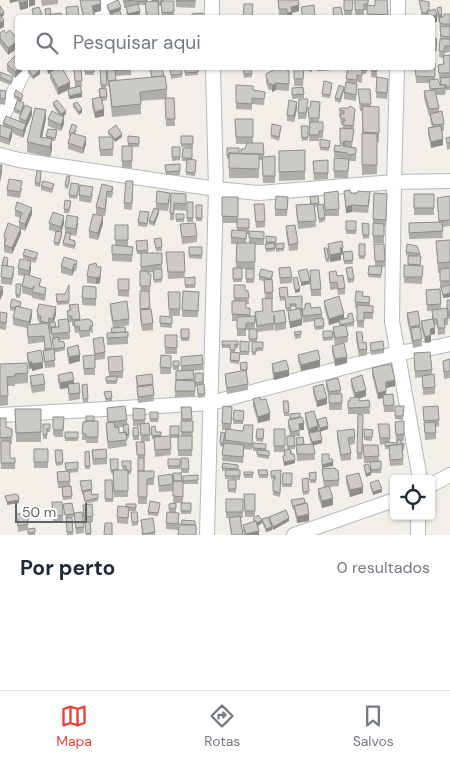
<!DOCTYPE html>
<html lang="pt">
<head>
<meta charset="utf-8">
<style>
	:root { --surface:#fff; --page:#f2f2f3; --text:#1f2937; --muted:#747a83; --line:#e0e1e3; --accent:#ea4335 }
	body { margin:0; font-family:"DM Sans",sans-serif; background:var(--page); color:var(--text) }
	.controls { position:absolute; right:15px; bottom:15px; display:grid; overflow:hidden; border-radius:5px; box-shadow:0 1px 4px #0004 }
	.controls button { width:45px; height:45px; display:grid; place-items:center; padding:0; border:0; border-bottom:1px solid var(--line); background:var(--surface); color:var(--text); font:25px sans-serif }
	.scale { position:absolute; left:15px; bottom:12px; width:72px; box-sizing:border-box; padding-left:5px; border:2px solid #5f6368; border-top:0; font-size:14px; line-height:18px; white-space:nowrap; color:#5f6368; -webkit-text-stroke:4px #fff; paint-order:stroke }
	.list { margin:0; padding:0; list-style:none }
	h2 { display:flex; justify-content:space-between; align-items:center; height:65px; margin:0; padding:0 20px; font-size:21px }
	h2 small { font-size:16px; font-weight:400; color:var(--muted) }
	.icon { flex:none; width:28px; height:28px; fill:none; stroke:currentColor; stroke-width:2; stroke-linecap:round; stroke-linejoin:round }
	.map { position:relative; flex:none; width:450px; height:535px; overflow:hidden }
	.search { position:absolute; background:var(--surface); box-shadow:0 1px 4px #0004; left:15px; right:15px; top:15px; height:55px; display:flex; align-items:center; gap:12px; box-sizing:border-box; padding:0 18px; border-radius:5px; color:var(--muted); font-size:19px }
	.sheet { height:155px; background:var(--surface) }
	nav { display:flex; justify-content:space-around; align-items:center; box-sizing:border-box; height:70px; border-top:1px solid var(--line); background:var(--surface); font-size:14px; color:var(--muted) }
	nav a { display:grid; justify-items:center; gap:2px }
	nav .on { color:var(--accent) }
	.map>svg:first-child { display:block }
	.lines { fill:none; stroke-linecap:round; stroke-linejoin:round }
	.minor-casing { stroke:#b5b8bc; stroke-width:16 }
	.minor { stroke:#fff; stroke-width:14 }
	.wall { fill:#afaea9; fill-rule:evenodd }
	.shaded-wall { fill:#8f8d8a }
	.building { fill:#cccac5; stroke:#8f8d8a }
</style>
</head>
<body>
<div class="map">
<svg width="450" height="535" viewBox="0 0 450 535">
	<rect width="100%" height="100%" fill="#f1efe8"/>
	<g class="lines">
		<g class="minor-casing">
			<path id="minor" d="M212,0V18
				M398,0V18
				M101,18L109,0
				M397,68L394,182L392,321L420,479
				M0,123L23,72L30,68
				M0,155L19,160L216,189L259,193L394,182L450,181
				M0,415L211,403L398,353L437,347L450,344
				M431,485L450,475
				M418,516V535
				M207,535L216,189L213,68
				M294,535L394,500"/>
		</g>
		<use href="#minor" class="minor"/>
	</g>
	<path class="wall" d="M9,0H27L28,8L20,10L18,1L10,3Z
		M41,0H58V4L42,6Z
		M80,0H100L101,11L94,12V18H83L80,4Z
		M123,0H136V4V0L147,2L174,1V18H162L161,6H158L159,18H146L145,5H138L140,14L127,16L126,8H124Z
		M176,0H196L195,8L176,7Z
		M278,0L299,11L292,13V18H287V15L279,16Z
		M344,0H353L352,17L344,16Z
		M355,0H369L368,5L375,6L387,0L388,18H367V10H364V16L355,17Z
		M419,0L429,10L437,22L434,23V30L432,18H427V16H422Z
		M107,5L121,10L117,11L122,18H112V14L110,15L107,8Z
		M437,8L442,17L450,14V52L445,53V56L450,55V90H446L445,95H436L439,108V112L444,124V131H442L443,145L431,148L428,134V128L432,127L430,120V116H429L424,98V91H430L429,83H416L415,68L435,63V79L441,85L438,72V65H443V58L439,57L440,39V28L439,22L437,15Z
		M10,30L8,55L0,44V33H6Z
		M432,38L437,45V51L432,52Z
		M18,49L15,78L7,71V64L15,55V51Z
		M46,68H62L70,88L75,87L74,69L66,70V68H81L82,87H80L82,97L69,99L68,90L58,95L50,78V73L48,74Z
		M85,68H94V75H85Z
		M107,68H131V75L115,76L116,81L151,77L150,68L164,76L167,89V98H174L175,126H166L165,99L141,101V114L112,117L109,87H108Z
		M170,68L182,74V77L171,79Z
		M185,68H198V75L185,76Z
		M238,68H259V70H252V77L244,78L243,70H238Z
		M277,68H285H282L289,84V91L276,90L272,92V90H269L266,84V77L281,68Z
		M294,68H312V72L304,70L303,86H294Z
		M316,68H326V71H317Z
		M327,68H332V70L327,71Z
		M345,68H355L367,71L366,74H362V83L357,82L356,101L344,99V92L346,82L347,69H345Z
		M371,68H382V70H377V78L371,77Z
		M28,69L40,74L33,79L28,73Z
		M100,69L107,85L106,88L107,100L102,101L104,116L95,118L92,106V99L99,98V89L101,88Z
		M0,72L13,80L11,85L0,81Z
		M377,77L388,86L387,99L376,98Z
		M236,85L253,90L265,92L264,105L252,104V110L236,109Z
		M332,86L330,98L322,97V94Z
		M292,88L304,94V98L292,99Z
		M358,89H370L371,107H379V143L377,142V174L362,175V111H360Z
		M0,90L6,98L5,105L0,104Z
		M344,90L340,103L335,101V98Z
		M14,95L23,98L21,102L32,115L26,128V130L23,138L12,133V136L9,145L0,142V125L3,127V123L19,121V118L20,115L14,112V109L17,100L14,98Z
		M320,102L319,122H323V138H319V141H309L310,125H309L308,108H310Z
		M53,103L66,114L63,116L64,124L61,131L48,126V119L59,115L53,106Z
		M73,104L82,112L79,115L73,107Z
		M308,106L306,119H298V113Z
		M297,108L294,122L287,121V115Z
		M340,108L355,115L352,147L356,148V161H349L348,178H334V158H342L334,157V151L340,146V128H343V125H341L340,117L339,116Z
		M46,119L42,137L46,138V136L57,134L55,141H52V149L50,157L27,152V142Z
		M235,119H253V143H263L264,157L275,156V183H263L262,160H259V178H229V159H227V148L239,154H241L245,149L247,144H236Z
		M301,126H308V140L302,141Z
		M281,129L279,141L271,138V135Z
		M77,130L75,134L86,144L83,154L68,149V143L70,137L69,136V133Z
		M108,131L122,137L115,142L113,140V156H100L99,137H111L108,134Z
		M128,136L139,137V147H132V168H122V146H128Z
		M181,136H193V148L181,147Z
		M450,137V149L447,150L446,138Z
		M320,139L330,144L329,151L320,150Z
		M172,147H180V160L172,161Z
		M183,148H192V160H196L195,176L186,175L187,161H182Z
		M305,150V180L279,181V151Z
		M313,161L328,173V179L314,180Z
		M180,164V175H166L165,165Z
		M41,174L40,187L35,186V183Z
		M70,180L68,189L65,188V185Z
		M102,184L113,187V194L111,198L107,197L105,216L96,214V207Z
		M41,186L54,187L52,193L41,190Z
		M79,187L77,199L69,198V195Z
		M22,188L20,198L7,196V190Z
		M133,188L132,210L124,209V203Z
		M344,191L370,199L368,213L352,212L346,213Z
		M171,193L186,200V211L174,210V220H170Z
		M324,193L339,209V216H325Z
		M93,194L91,203L79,201V195Z
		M387,194L386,226H384V243H373V219Z
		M414,194H434V215H414Z
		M318,196L319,205L325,218V221L319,223L317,206L314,207L316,227L298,229L296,205L310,204V197Z
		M450,196V226L442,227L443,238L409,239V223L439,222L437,198Z
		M222,197H238V219H249V231L264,232V245H255V269H242V282H233V268H236V244H231V237L237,230V223H222ZM247,234H249V243H246Z
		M288,197L287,216H275V209Z
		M170,199L168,211L158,210L159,213L154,226L149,224V221L156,209V203Z
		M187,202H193V222H187Z
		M254,204L265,221V227L256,228Z
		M71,205L69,213H64V209Z
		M196,205H202V221H196Z
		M15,210L32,214L25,231L21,229V234L12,254L4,252V236L19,227V222L20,218L15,216Z
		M176,214H184V222H176Z
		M149,216L147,227L138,226V222Z
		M346,221H356V234H346Z
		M49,223H64L61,232L62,236L59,246L54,245L56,232L49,230Z
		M78,223L76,236L71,235L70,240L75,241V249L63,246V243L66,234H65V227Z
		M103,223L98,240L89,238V231Z
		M362,223L369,224V238L363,239Z
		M180,224L197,236V242L182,244Z
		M115,225H128V246L133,247L132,262L112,261V245L115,246Z
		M286,226L298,243V250L289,251L286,232Z
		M266,236L276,237V244L284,243V251L276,252V246H275V251L266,252L265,244H266Z
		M154,239L162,247V251H156Z
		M450,240V297L443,298L441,288H440V273H438L436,241Z
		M136,244L148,250V253H162V282L154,283L153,272L148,273V274H151L150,293H149L150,309L153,323V330L142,331L140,317L141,254H137Z
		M328,244L343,252L352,251L353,264H344L343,254L341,255V260L330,262L328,250Z
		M359,244H365V259H359Z
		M374,244L385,261V267H382L381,278L368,277L369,266H375Z
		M189,247H202V259L189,258Z
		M324,248L329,259V262H326Z
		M166,252H184L185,278L168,279Z
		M406,252L420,254V265L423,266L422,284L404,283V265H408V256L406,255Z
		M23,255L38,257L35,263L23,258Z
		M77,261V268L76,271H74L72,276L61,273V266Z
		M8,262V266L14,273L12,285L1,284V277Z
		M97,267L101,274L100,283L96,284L87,283V276Z
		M18,268H31L30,276L41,286L46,294L45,301L32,298V295V296L22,293V286L24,276L18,275Z
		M279,268L292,277V283L280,284Z
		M346,268L354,279V282L348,283Z
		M246,269H254V283H246Z
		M310,270L321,289V296H311Z
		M329,272L337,276L345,288V294L338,295L337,289L330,290Z
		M273,275L272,279L273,292V299H272V312L286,322V329L275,331L274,322V330L257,332L255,318V312L263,311L262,299H265L264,281L259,280V276Z
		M195,277V288H185V278Z
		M118,279H129V297L118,296Z
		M16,284H21L20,298H16Z
		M69,285V304L57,305L56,294H65Z
		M234,285L248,291L249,304H246V308H250V316H255V329H257V342H263V351H256V355H252V342H254H249V355H240L239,364L230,363V348H222V341H238V348H235V352L240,353V341L249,342V330H246V336H237V321H232V301H234Z
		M96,287V306L82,305V298Z
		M440,289L441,309L447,308L450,300V322L448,317V325H445V334L438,335L437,325H435V334L431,335V342L425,343L421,328V321L432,319V311H427L426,290Z
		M183,291L199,292L198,317H182Z
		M279,291L303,309H305V304L322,314L324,329L315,330L314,321L303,323L302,314H301L302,325L290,328L288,317V311H286L285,300L280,301ZM291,307H296V309L291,310Z
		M168,292H180V316H169Z
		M363,296L370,297V305L373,306V319H364V328L357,327V309L355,308V302Z
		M324,301L344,319L348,318V314L354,322V326L346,327L348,336V342L335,345L333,334V327L340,326L339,322L329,325L324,307Z
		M78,304L80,320L92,321L93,333L90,332V336L80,338L79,333H75L74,326H72V322H69L70,339L59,340L65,347V350L54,353L55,367L45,368L43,357V351L44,350V342L28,344L27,328L13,325V318L15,310L14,311L10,310V307L21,305L20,307L32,316L30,325L40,324L37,318V311L56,314L54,322L56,327H58V320H67V311L69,310V305ZM50,324V333H51L54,349H52L49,329Z
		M110,304L129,319V325L113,328L110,310Z
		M0,312L7,319L6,330L0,329Z
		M407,313L420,325L422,346L413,348L407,319Z
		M160,316L172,317V328L160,327Z
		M111,328L126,332H128V344L107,345V333H111Z
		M181,329H189V341H181Z
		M323,331H332L333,340L323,341Z
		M294,332L301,334V338L295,339Z
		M356,332L367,349V355L359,357L356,339Z
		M165,335H177V354H165Z
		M93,339L105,352V359L95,360V375H84L83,356L94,355Z
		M370,343L384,349V353L371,355Z
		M332,346L347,363L335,366L332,352Z
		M67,348L80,361L69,364L67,354Z
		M27,353L43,368L32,371V368L29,369L27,359Z
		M414,353L432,370V374L435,387V394L423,395L422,377L415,378Z
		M161,355L171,356V374H160Z
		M298,355L320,367L301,371L298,361Z
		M108,357L123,371V378H117V384H106V377L109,376Z
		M181,357L203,364V370L193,371L194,381H195L203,373L205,397L198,398L197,386H195V382V397H175L176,371L181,370Z
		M450,359V378L444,379L443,367V361Z
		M173,361H179V370H173Z
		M247,362V373H246L248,384V390L227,394L225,380V374L241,371L240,363Z
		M0,364L28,373V383L15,384V386H8V405L0,406Z
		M272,364L289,376L274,380L272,371Z
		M372,368L395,386L386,388V395L394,405V412H384L383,398L378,399L372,375Z
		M58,375L74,384L80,393V399L69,401L68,388L60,389L58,382Z
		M30,376L45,384V391L32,393L30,383Z
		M136,376L153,384L154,401L138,403L137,394Z
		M351,379L366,396L359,399V401L369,400L370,414H348V401H350L354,397L351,385Z
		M326,381L341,390V394H342V410H329V398L326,387Z
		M87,384L88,402H83L82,385Z
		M313,387L327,404L317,407L313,393Z
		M104,392L112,398V401L106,402Z
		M253,399L270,420L258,423L253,406Z
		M283,401L289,412V416H284Z
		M395,406H404L403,420L395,419Z
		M181,407H191L192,421H193L192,456H178V438H170L171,455L155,457L154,439H152L151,427L156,432H161V437L170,436V426H179V436H181Z
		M423,407L439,420V426L436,427V439L425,440Z
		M107,408L127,420V424L129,434V438H126L127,446L108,449L106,430V423H108ZM115,427H123L124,432L119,433Z
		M133,408L145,409V423H149L150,441L141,442L140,426H133Z
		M15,409H41V442H16Z
		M234,410L244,411L243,424H233Z
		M150,412H158V422H150Z
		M232,413L231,430L253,432L252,450L244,449L243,463L222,461L223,447L220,446V443L226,430H222V423Z
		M305,413L328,429L320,431L322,443L313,445L315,460L297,461L296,438L304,444H311L305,420Z
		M358,414L363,415L362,459H357Z
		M53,417H64L63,437H55L53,434Z
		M300,417L304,430H300V436L294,437L295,449H291L295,463L284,466L283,459V456H284V452H274V429H285V450H287V436H290L288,426V420Z
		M0,418L6,427L12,429V444H10V458H15V469H1Z
		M94,421H98V443H86V440H82L83,422Z
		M404,421V441H401V443H404V450H403V465L390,466L389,449H385V444L380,445L378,424L390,438V443H397V442H396L395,422Z
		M43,424H50V432H47V439H43Z
		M138,427L139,440H133V428Z
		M257,429H264L263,442L256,441Z
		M364,429L373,430L372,441L364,440Z
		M337,431L355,437V444L349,445L351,453V460L341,461L337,438Z
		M65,432H78V441H65Z
		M136,442L145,455L144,471H154V485H147V504H138V459Z
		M363,445H378L379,461H381V473H371V475L366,477L364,468V465L370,470V463H364Z
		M253,448H266V451H269V459L257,457V451H253Z
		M34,449H48V468H34Z
		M55,450H62L63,465L56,466Z
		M92,450L107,458V464L93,465Z
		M89,451L90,469H85V452Z
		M181,458H188L189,473H181Z
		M110,459L118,470H126L122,469V461H131V474H128V497H114L113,474H111Z
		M168,459H180V469H168Z
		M78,462V472L69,473L72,499L63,500L62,488H58L57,472L66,471L65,463Z
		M238,465V470H240V480L225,479L226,471H222V468Z
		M322,469L339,480V486L329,487L333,505L322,508L318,496V489L324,488Z
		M258,470H267L268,478H259Z
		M281,470L280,497L273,495V480L275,479H271V471Z
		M244,472H253V478H244Z
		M316,472V483H310L309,473Z
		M283,473H292V487H282Z
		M198,475V484H183V503H191V514H181V503H173L174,481H183Z
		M158,476L173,484V491L159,492Z
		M346,476L363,493L350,497L346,483Z
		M308,478L309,494L303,495L302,479Z
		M105,480H112L113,502H105Z
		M228,480H236V493L228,492Z
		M80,481L92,489V495L98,498V501L85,504L83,494H82Z
		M370,483L382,492L373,495L370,486Z
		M244,494H255V517H245Z
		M226,499H243V518H241L243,535H231L229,518H226Z
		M291,500L305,503L309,521L297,523L294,510H293Z
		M52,502L63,515V522L53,523Z
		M176,503V512H169V504Z
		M63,504L74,513L84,527V533L76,534L74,517L69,518H72L73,535H67L66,519Z
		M136,504V511H129L128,524L117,523V517L126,507Z
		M83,505L93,516V522L90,523L91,535H86L85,523H84Z
		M160,506L158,516L148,515V512Z
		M131,512H137L138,525L132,526Z
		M28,513V529L35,528V535H28V530L18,532L16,514Z
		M269,517L289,521L273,530L270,523L272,530L266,532L262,522V519L269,520Z
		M179,519L178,530L166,529V523Z
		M253,519L262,523L258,526L259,535H244L243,531V525L253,522Z
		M141,520L155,532V535H142Z"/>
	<path class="shaded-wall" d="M10,0H18V1L10,3Z
		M29,0H35V5L29,7Z
		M28,1V8L20,10V3Z
		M101,4V11L92,13V6Z
		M299,5V11L292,13V18H287V13L291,7Z
		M121,7V10L110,15V11Z
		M140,11V14L128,18V14Z
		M4,12V15L0,19V15Z
		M442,14V21L439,18V22V15Z
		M437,15V22L433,23V16Z
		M4,20V27L0,29V23Z
		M432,24H434V30L432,31Z
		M18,41V48L8,55V48Z
		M19,68H25L15,78V72Z
		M48,68H62V69L48,74Z
		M40,70V74L33,79V76Z
		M70,82V89L58,95V88Z
		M276,83V90L272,92V86Z
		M344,87V90L340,103V99Z
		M82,93V97L69,99V96Z
		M297,102V108L294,122V116Z
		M32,108V115L26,128V121Z
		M82,109V112L79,115V112Z
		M104,109V116L95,118V112Z
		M46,110V119L40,146V137Z
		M66,111V114L61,118V114Z
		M64,117V124L61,131V125Z
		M26,124V130L23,138V131Z
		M12,129V136L9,145V139Z
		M122,134V137L115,142V139Z
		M86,137V144L83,154V148Z
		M52,139V149L50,157V147Z
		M443,139V145L431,148V142Z
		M345,141V147L343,149V153V142Z
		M2,165V172L0,183V176Z
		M107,191V197L105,216V209Z
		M352,205V212L346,213V207Z
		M32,208V214L25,231V224Z
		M159,210V213L154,226V222Z
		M64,216V223L61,234V227Z
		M103,216V223L98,240V233Z
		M78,217V223L76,236V229Z
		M21,228V234L12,254V248Z
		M340,248H343V254L341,255V260L330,262V255Z
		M31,261V268L29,278V271Z
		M74,264V271L72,276V270Z
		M101,267L100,283L96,284V278Z
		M310,281V284L301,286V282Z
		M3,287V294L0,300V293Z
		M300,289V292L295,293V290Z
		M450,293V297L443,298V295Z
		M56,307V314L53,325V319Z
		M32,310V316L29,328V322Z
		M344,314V321L339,320V322L329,325V319Z
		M302,319V325L290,328V322Z
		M435,328V334L430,335V329Z
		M431,335V342L425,343V337Z
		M80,355V361L69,364V357Z
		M347,357V363L335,366V359Z
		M320,360V367L301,371V365Z
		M29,362H32V368L29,369Z
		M43,362V368L32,371V364Z
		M289,370V376L274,380V373Z
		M74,380V386L68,384V388L60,389V383Z
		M395,380V386L386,388V397L378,399V393L386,382Z
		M366,390V396L355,400V393Z
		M327,398V404L317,407V401Z
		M270,413V420L258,423V417Z
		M304,423V430H300L299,424Z
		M318,426V433H309V429Z
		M328,426V429L320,432V428Z
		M322,440V443L312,446V442Z
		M295,460V463L284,466V462Z
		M333,462V466L322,468V465Z
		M371,472V475L366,477V474Z
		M363,487V493L350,497V490Z
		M382,489V492L373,495V492Z
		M333,498V505L322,508V501Z
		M19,500V503L7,505V502Z
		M309,514V521L297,523V517Z
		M289,518V521L273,530V527Z
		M262,520V523L256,527V524Z
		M272,527V530L266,532V529Z
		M259,531V535H246V534Z"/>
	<path class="building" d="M19,0H27L28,1L20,3Z
		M80,0H100L101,4L92,6L94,15L84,18Z
		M118,0L121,7L110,11L107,5Z
		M124,0H134L124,2Z
		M136,0H147V1L136,2Z
		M152,0H163V1H161V3H158V1H152Z
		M176,0H195V1H176Z
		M278,0H298L299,5L291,7L292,12L287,13V9H279Z
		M344,0H353L352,11L344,10Z
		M355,0H368V3L364,4V10H355Z
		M375,0H387L388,15L367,14V5L375,6Z
		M419,0L429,2V10L427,11V13H422Z
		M158,1L159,16L147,17L145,2Z
		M161,1H174V12L162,13Z
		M138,4L140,11L128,14L126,7Z
		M244,4H253L252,18H243Z
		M314,5L315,18H303L301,7Z
		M0,6L4,12L0,15Z
		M78,6L79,18H67L66,7Z
		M39,7L42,15L34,18L32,9Z
		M341,7L343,18H334L333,8Z
		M441,7L442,14L439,15L437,8Z
		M50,8L51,15L46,16L45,9Z
		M435,9L437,15L433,16L434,24H432V18H428L427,11Z
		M120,11L122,18H113L112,13Z
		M61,13L62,18H47V15Z
		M203,13V18H192V14Z
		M444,14H450V24H443L440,23L439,18L444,16Z
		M0,15L4,20L0,23Z
		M137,15L138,18H126V16Z
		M450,26V37L441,36L440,27Z
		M4,30L6,33L10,30L18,40V41L8,48L0,38V33Z
		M432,38H436L437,45H432Z
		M440,39H450V46H445L444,51H439Z
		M18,53V68H19L15,72L7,64Z
		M450,55V73H439L438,65L444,64L443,56Z
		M432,63H435V77L416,76L415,68H432Z
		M31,68H38L40,70L33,76L28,69Z
		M58,68H62L70,82L58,88L50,72Z
		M74,68H81L82,81H75Z
		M85,68H94V72H85Z
		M106,68L107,85H101L100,69Z
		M107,68H131L115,70L116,80L108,81Z
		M150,68H162L164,76L152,77Z
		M170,68H181L182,74L171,75Z
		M185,68H198V72L185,73Z
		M243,68H251L252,74H244Z
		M277,68H282L289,71V84L276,83L272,86V84H269L266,77V74Z
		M294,68H304L303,79H294Z
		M348,68H352L362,69V76L357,75V80L346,79Z
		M356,68H367L366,71Z
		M371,68H377V71H371Z
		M0,72L13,77L11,82L0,77Z
		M165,76L167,89L140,92L141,104L112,107L109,81Z
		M377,77L388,79L387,93L376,92Z
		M450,77V87H446V85H441L440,78Z
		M438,79L440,85H446L445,88L430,89L429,80Z
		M324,81L332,83L330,95L322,94Z
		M346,82L357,84L356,95L344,92Z
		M236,85L253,86V90L265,92L264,99L252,98V104L236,103Z
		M339,85L344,87L340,99L335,98Z
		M80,86L82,93L69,96L68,89Z
		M303,87L304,94L292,95V88Z
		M106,88L107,97H100L99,89Z
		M358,89H370L371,104H360Z
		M0,90L6,91L5,99L0,98Z
		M16,90L23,95L21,99L14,95Z
		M435,90L439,108L429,109L424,91Z
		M101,97L104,109L95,112L92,99Z
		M165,98H174L175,119H166Z
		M299,99H308L306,113H298Z
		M18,100L24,103L21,112L14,109Z
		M57,100L66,111L61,114L53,103Z
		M289,100L297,102L294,116L287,115Z
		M311,101L320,102L319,118H309L308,108H310Z
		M77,102L82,109L79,112L73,104Z
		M25,105L32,108L26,121L19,118Z
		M350,106L355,109L353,126L343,125V122L345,121V119L341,118L340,114H344V111L339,110L340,108H348Z
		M362,106L379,107V133L363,132Z
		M35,108L46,110L40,137L52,139L50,147L27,142Z
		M52,111L64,117L61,125L48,119Z
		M442,111L444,124L433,125L430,114Z
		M6,116L26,124L23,131L3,123Z
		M235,119H253V137H236Z
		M310,122H323V131H319V135H309Z
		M72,124L77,126L74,133H71V134L69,133Z
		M272,124L281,126L279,137L271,135Z
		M0,125L12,129L9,139L0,136Z
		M116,125L122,134L115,139L108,131Z
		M301,126H308V137L302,138Z
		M441,126L443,139L431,142L428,128Z
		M340,128L354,129L352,142L345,141L343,142V146L356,148V154L349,155L347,154V153L334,151L335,145L340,146L341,142H340Z
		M48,129L57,130L55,138L46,136Z
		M71,133L86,137L83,148L68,143Z
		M362,133L377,134V165H362Z
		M128,136L139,137V144L128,143Z
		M181,136H193V144H181Z
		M99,137H113V149L100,150Z
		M450,137V143H447L446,138Z
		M320,139L330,141L329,148L320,147Z
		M247,143H263L264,154H241V149H245Z
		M122,146H132V161H122Z
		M172,147H180V157H172Z
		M183,148H192V158H182Z
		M227,148H239V154L229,153V156H227Z
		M305,150V171L279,172V151Z
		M229,153L259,154V169L229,168Z
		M275,156V176H263L262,157Z
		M334,158L349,159L348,171H334Z
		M187,159L196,160L195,173L186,172Z
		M328,160V173H314L313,161Z
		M180,164V171L166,172L165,165Z
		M0,165H2L0,176Z
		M37,171H41L40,183H35Z
		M67,176H70L68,186L65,185Z
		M9,179L22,181L20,192L7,190Z
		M43,181L54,184L52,189L41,186Z
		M126,181H133L132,203H124Z
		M71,183L79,184L77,196L69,195Z
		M102,184L113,187L111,192L107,191L105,209L96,207Z
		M80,185L93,187L91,197L79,195Z
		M350,190L351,193L356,194L358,191L370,192L368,206L352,205L346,207L344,191Z
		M157,191L170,193L168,204L156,203Z
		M338,191L339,209L325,210L324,193Z
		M171,193L186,194V204L174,203V214L170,213Z
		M374,193L387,194L386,220L373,219Z
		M414,194H434V208H414Z
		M276,196L288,197L287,210L275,209Z
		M318,196L319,203L311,204L310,197Z
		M450,196V220L439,221L437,198Z
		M222,197H238V217L222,216Z
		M65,200L71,201L69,210L64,209Z
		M17,202L32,208L25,224L19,222L22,213L15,210Z
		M187,202H193V218H187Z
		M254,204H264L265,221L256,222Z
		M314,204L316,221L298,222L296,205Z
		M323,204L325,218L319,219L317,205Z
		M196,205H202V218H196Z
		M154,208L159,210L154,222L149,221Z
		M140,211L149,212L147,224L138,222Z
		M53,212L64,216L61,227L49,223Z
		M93,214L103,216L98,233L89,231Z
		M176,214H184V219H176Z
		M67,215L78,217L76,229L65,227Z
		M237,219H249V228H237Z
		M346,221H356V231L346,230Z
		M442,222L443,231L409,233V223Z
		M8,223L21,228L12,248L4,245L6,239L4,236Z
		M195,223L197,236L182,237L180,224Z
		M362,223L369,224V235H363Z
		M373,223L384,224V236H373Z
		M115,225H128V240H115Z
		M295,225L298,243L289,245L286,226Z
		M232,230L247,231L246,239L231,237Z
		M56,231L62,232L59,243L54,242Z
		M249,231L264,232V239L249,238Z
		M66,232L71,234L69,239L75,241V246L63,243Z
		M266,236L276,237V242H266Z
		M161,238L162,247L156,248L154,239Z
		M147,240L148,250L137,251L136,241Z
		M450,240V262L438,263L436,241Z
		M342,241L343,248H340L341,253L330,255L328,244Z
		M237,243H255V262H236Z
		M274,243L275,248L266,249L265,244Z
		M284,243V248L276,249V244Z
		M359,244H365V256H359Z
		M374,244H384L385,261H375Z
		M407,244L417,246L420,254L406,252Z
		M112,245L133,247L132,255L112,254Z
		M189,247H202V255H189Z
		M324,248H327L329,259H326Z
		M25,249L38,253L35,259L23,255Z
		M352,251L353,260L344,261L343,252Z
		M166,252H184L185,272H168Z
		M141,253H162V264L141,267Z
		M408,256H421L420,265L408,264Z
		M4,257L8,258L7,266L2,265Z
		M64,257L77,261L76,265L74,264L72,270L61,266Z
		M20,259L31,261L29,271L18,268Z
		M96,263L97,267H101L100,277L96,278L87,276L89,265Z
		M2,265L14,267L12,279L1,277Z
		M404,265L423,266L422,277H404Z
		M369,266H382L381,275L368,274Z
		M290,267L292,277L280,278L279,268Z
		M352,267L354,279H348L346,268Z
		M233,268H242V279H233Z
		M450,268V281H440V269Z
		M153,269H162V279L154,280Z
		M246,269H254V279H246Z
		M261,269L273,272L271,279L259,276Z
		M307,269L310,281L301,282L298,271Z
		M310,270H319L321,289L311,290Z
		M140,271H148V274H151L150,286H140Z
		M336,271L337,276L343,275L345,288L338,289L337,282L330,283L329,272Z
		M25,274L41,279L39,286L46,288L45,295L32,292L34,286L32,289L22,286Z
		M195,277V285H185V278Z
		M297,277L300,289L295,290L293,278Z
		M118,279H129V290H118Z
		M272,279L273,292L265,293L264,280Z
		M16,284H21L20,295H16Z
		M69,285V301L57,302L56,294H65Z
		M234,285H245V290L248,291L249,298H234Z
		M450,285V293L443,295L441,287Z
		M0,286L3,287L0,293Z
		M83,286L96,287V299L82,298Z
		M287,287L288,297L302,296V310H300V308L296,309V304H290L291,308H286L285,297H280L279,288Z
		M440,289L441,304L427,305L426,290Z
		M140,291H149L150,308L140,309Z
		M183,291L199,292L198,311L182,310Z
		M356,291L363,292L362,296L370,297L369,303L355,302Z
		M168,292H180V309H169Z
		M339,296L344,314L329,319L324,301Z
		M272,298V312L284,310L286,322L275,324L274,315V323L257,326L255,312L263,311L262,299Z
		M12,299L21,302L20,307L16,306L14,308L10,307Z
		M447,300H450V316L447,308L448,318L444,319L445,328H438L437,319H433L432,310L447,308Z
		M127,301L129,319L113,321L110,304Z
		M232,301H246V308H250V315L232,314Z
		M310,303L311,308L320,307L322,314L303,316L302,309H305V304Z
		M39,304L56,307L53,319L49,318L48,323L40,321L41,316H39L37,311Z
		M78,304L80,319L72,320V316H68L67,311L71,310L69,305Z
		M357,305L373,306V313L364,312V321H357Z
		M16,306L32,310L29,322L13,318Z
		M300,308L302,319L290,322L288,311Z
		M151,309L153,323L142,325L140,310Z
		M418,311L420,325L410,327L407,313Z
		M0,312L7,313L6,323L0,322Z
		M352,313L354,322L340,325L339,320L348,318V314Z
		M160,316L172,317V324L160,323Z
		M255,316V323H246V329H237V317Z
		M323,318L324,326L315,327L314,319Z
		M68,319L70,332L52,334L51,327H59L58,320Z
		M88,319L92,321L93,326H90V330L80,331L79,326L75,327L74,321Z
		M433,319L435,328L430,329L431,335L425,337L421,321Z
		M50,322H55L56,327H51L52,329L50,330Z
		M48,323L52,348L45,349L44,336L28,337L27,325Z
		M346,325L348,336L335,338L333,327Z
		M125,327L126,332L112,333L111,328Z
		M420,327L422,339L413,341L411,328Z
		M181,329H189V338H181Z
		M249,329H257V339H249Z
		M301,331V334L295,335L294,332Z
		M323,331H332L333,337L323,338Z
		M128,332V337L107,338V333Z
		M356,332H362L363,343L366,342L367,349L359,350Z
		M165,335H177V348L165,347Z
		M58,337L59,341L64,342L65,347L54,349L52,339Z
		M103,337L105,352L95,354L93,339Z
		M222,341H238V345L235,344V350H230V345H222Z
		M240,341L249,342V352L240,351Z
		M383,341L384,349L371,351L370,343Z
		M252,342H263V348H256V352H252Z
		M344,343L347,357L335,359L332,346Z
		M78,345L80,355L69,357L67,348Z
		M54,349L55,360L45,362L43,351Z
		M41,350L43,362L32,364V362H29L27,353Z
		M318,350L320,360L301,365L298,355Z
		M231,352L240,353L239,361L230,360Z
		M430,352L432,370L415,371L414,353Z
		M95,355V368L84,369L83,356Z
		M161,355L171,356V368L160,367Z
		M202,355L203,364L181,366V357Z
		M122,356L123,371L109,372L108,357Z
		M450,359V371L444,372L443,361Z
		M286,360L289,370L274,373L272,364Z
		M173,361H179V366H173Z
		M247,362V370H241L240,363Z
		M27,363L28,373L15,374V376L7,377L8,396H0V364Z
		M391,364L395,380L386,382V391L378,393L372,368Z
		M193,370L194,379L176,380V371Z
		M246,370L248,384L227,388L225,374Z
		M72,372L74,380L60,383L58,375Z
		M195,373H203V382L195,383Z
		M43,374L45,384L32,386L30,376Z
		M152,374L153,384L138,386L136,376Z
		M434,374L435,387L423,388L422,376Z
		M362,375L366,390L355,393L351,379Z
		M117,376V381H106V377Z
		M338,378L341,390L329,392L326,381Z
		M176,380L195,381V391H175Z
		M79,383L80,393L69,394L68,384Z
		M87,384L88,399H83L82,385Z
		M204,384L205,394H198L197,385Z
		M323,384L327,398L317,401L313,387Z
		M153,385L154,395L138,397L137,387Z
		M111,391L112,398L106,399L104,392Z
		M329,394H342V403H329Z
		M393,394L394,405L384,406L383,395Z
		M260,397V400L266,399L270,413L258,417L253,399Z
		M359,397V401L369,400L370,407L348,408V401H350V398Z
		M283,401H288L289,412L284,413Z
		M125,406L127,420L108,422L107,408Z
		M223,406L232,407L231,424L222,423Z
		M395,406H404L403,416H395Z
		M438,406L439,420L424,421L423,407Z
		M181,407H191L192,419H182Z
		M133,408L145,409V420H133Z
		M15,409H41V432L16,433Z
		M234,410L244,411L243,421L233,420Z
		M314,411L318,426L309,429L305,413Z
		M150,412H158V419H150Z
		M300,413V417L290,419V414Z
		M358,414L363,415L362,453H357Z
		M86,416H94V421H86V422Z
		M53,417H64L63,430H55L53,428Z
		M302,417L304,423L299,424L300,430L291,432L288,420Z
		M326,417L328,426L320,428L317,420Z
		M0,418H6V427L12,429V437L0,438Z
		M86,421H98V437H86V434L82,433L83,422H86Z
		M181,421H193V432H181Z
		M404,421V434L396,435L395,422Z
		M114,422L115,428L119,427V433L126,432L127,440L108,442L106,423Z
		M435,422L436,433H425L424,423Z
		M149,423L150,435H141L140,424Z
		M43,424H50V429H47V435H43Z
		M128,424L129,434L126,435V432H124L123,425Z
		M378,424H389L390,438H380Z
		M244,425H253L252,444L225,440L226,429L243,431Z
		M155,426L156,432H161V435L152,436L151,427Z
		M170,426H179V435H170Z
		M138,427L139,436H133V428Z
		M257,429H264L263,439L256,438Z
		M274,429H285V446H274Z
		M354,429L355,437L348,438L351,453L341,455L337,431Z
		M364,429L373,430L372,437H364Z
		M320,431L322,440L312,442L309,433Z
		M65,432H78V438H65Z
		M221,432L225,433L223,444L220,443Z
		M170,436L171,449L155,450L154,437Z
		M178,436H192V450H178Z
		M287,436H294L295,446H287Z
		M303,437L304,444L297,445L296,438Z
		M397,440H401V443H404V446H402V444L385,446V442L397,443Z
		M1,441H10V458H15V463H1Z
		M136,442H144L145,455H137Z
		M224,443L244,445L243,457L222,455Z
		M253,443L266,444V449L253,448Z
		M313,444L315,454H297L296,445Z
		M402,444L403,459L390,460L389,446Z
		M363,445H378L379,456L364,457Z
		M34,449H48V462H34Z
		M106,449L107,458L93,459L92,450Z
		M290,449L291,454H294L295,460L284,462L283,456L285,455L284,450Z
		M55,450H62L63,462L56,463Z
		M257,450L269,451V456L257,454Z
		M89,451L90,466H85V452Z
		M322,454H329V459H332L333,462L322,465Z
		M138,458H144V471H138Z
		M181,458H188L189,469H181Z
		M110,459H118V470H113L114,471H111Z
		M168,459H180V466H168Z
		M122,461H131V471H128V470H126V466H122Z
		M381,461V469L371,470L370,462Z
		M78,462V469L66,470L65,463Z
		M223,463L238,465V469L222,468Z
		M368,464L371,472L366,474L364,465Z
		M335,468L336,470H338L339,480L324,481L322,469Z
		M113,470H128V491H114Z
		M226,470H240V476H225Z
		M258,470H267L268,475H259Z
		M281,470L280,493L273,491V480H275V476H271V471Z
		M69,471L70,481L58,482L57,472Z
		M138,471H154V478L147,479V497H138Z
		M244,472H253V474L244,475Z
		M316,472V480H310L309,473Z
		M173,473H181L182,481H174Z
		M283,473H292V484H282Z
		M359,473L363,487L350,490L346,476Z
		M172,474L173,484L159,486L158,476Z
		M198,475V480L183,481V476Z
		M308,478L309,491L303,492L302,479Z
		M91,480L92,489L82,491L80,481Z
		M105,480H112L113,499H105Z
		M228,480H236V489H228Z
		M378,480L382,489L373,492L370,483Z
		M173,481H183V497L173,496Z
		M71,486L72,496L63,497L62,487Z
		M329,486L333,498L322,501L318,489Z
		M91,490L92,495L98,494V498L85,501L83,492Z
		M16,494L18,495L19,500L7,502L5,496Z
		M244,494H255V511H245Z
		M304,498L305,503L294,506L295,507H293L291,500Z
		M226,499H243V512H226Z
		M150,501L160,503L158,513L148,512Z
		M52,502H62L63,515L53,516Z
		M72,503L74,514L65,515L63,504Z
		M176,503V508L169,509V504Z
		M181,503H191V511H181Z
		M307,503L309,514L297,517L294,506Z
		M92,504L93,516L84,517L83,505Z
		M126,504H136V508L126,507Z
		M118,506L129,507L128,518L117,517Z
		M286,510L289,518L273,527L269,517Z
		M82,512L84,527L76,528L74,513Z
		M131,512H137L138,522H132Z
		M167,512L179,513L178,524L166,523Z
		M28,513V524L18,526L16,514Z
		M258,515L262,520L257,523L256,521H255L253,519Z
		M240,516L243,535H232L229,518Z
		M268,517L272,527L266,529L262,519Z
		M66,518H72L73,532H67Z
		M153,518L155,532L143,534L141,520Z
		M182,520L195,521V525H181Z
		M256,521L259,531L246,534L243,525Z
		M85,522H90L91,533L86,534Z
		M105,523H112V535H104Z
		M179,524L196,525V535H178Z
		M35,528V532L28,533V529Z"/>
</svg>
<div class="controls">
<button><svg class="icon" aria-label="locate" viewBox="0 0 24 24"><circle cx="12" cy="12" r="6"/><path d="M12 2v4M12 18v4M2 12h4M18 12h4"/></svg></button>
</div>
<div class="scale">50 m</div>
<div class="search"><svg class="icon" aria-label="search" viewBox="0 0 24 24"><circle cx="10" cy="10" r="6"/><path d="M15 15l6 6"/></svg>Pesquisar aqui</div>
</div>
<section class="sheet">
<h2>Por perto<small>0 resultados</small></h2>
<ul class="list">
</ul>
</section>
<nav>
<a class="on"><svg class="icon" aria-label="map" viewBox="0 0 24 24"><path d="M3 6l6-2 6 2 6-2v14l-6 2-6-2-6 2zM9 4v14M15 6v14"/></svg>Mapa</a>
<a><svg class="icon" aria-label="directions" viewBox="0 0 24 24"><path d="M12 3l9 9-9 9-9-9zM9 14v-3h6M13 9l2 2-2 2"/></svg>Rotas</a>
<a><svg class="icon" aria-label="saved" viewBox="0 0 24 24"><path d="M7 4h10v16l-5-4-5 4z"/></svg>Salvos</a>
</nav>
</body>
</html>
